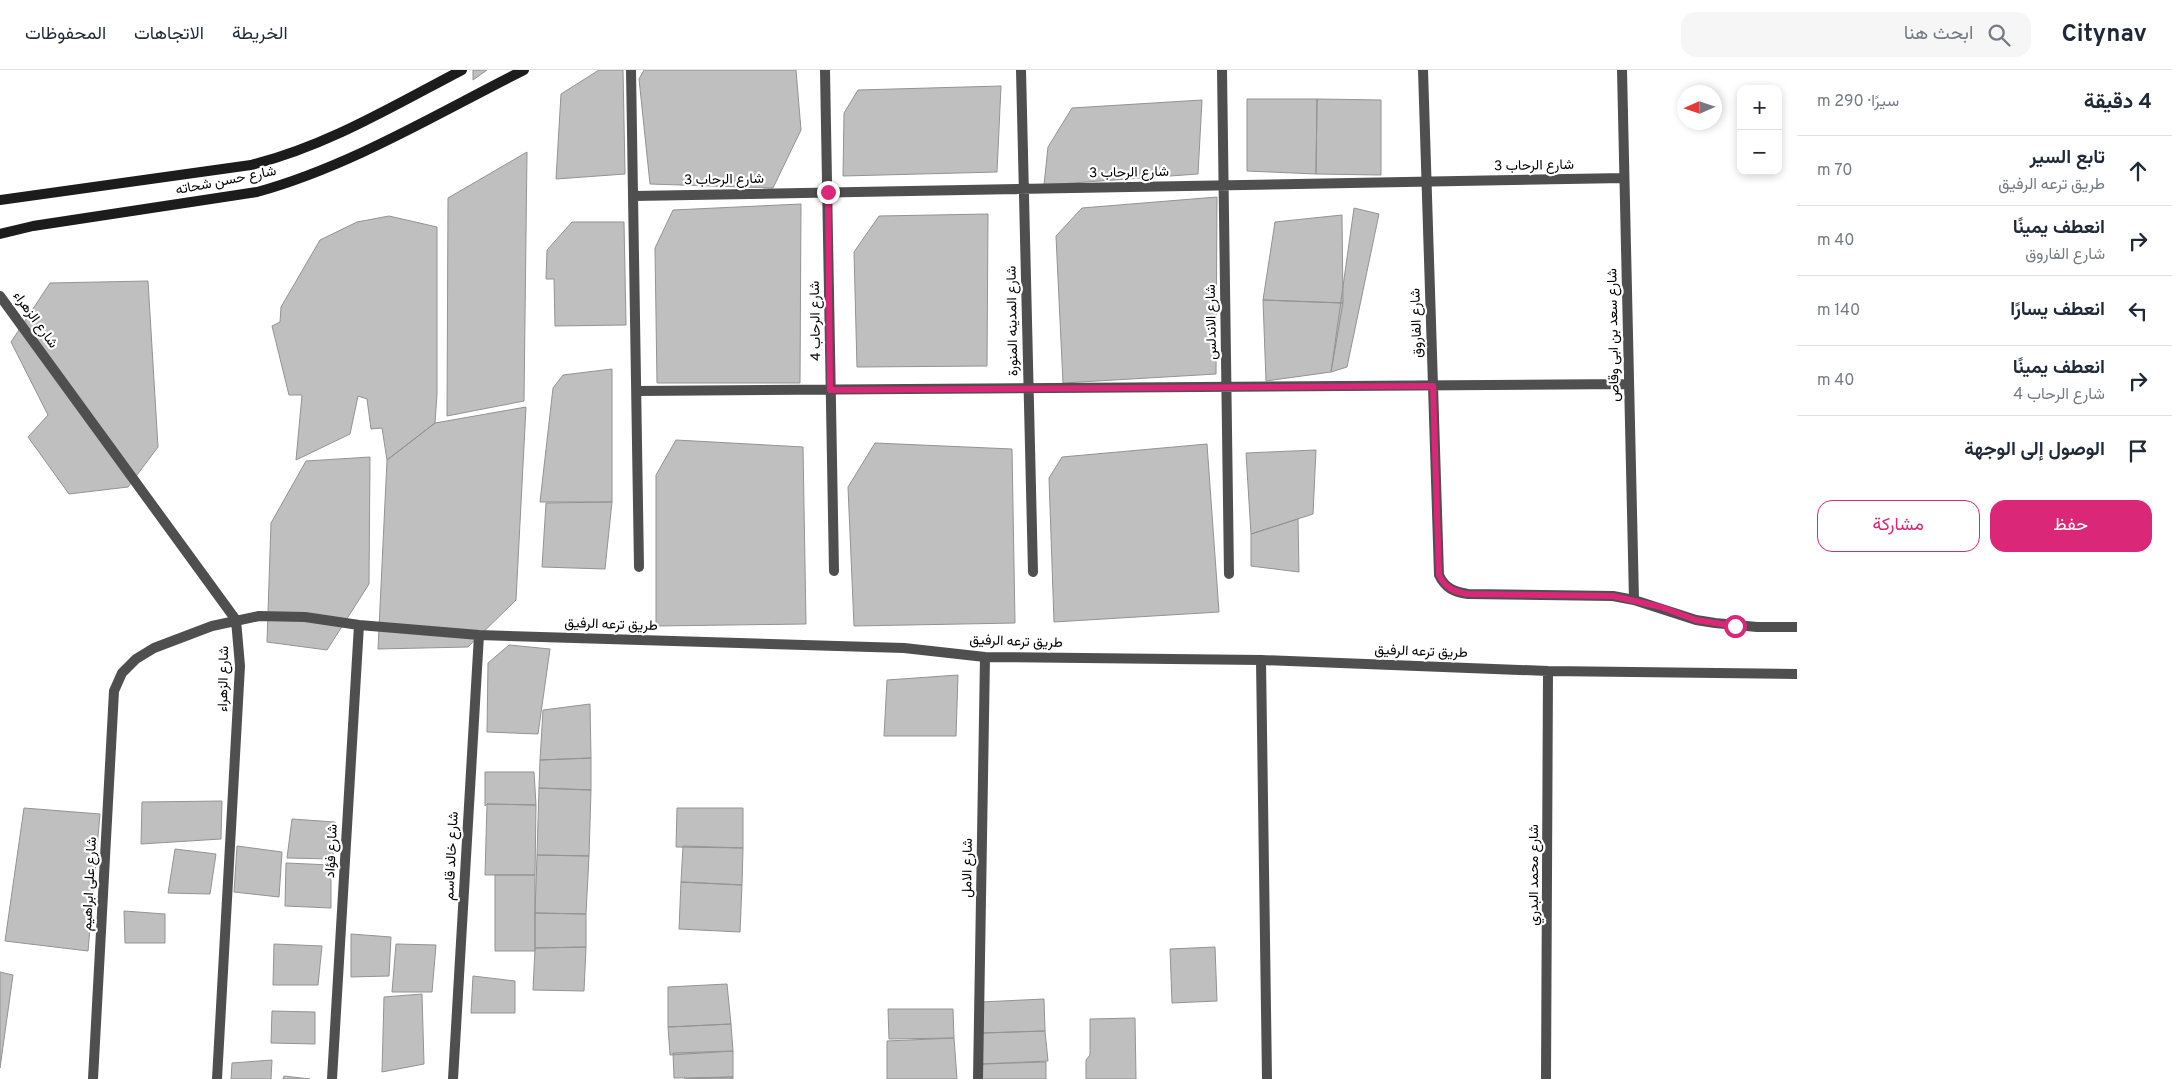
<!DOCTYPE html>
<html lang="ar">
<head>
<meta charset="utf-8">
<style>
	:root { --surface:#fff; --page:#f6f6f7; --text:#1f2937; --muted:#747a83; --line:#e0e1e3; --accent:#db2777 }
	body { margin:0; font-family:Overpass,Vazirmatn,sans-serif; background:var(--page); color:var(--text); direction:rtl }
	.controls { position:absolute; right:15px; top:15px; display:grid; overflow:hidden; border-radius:10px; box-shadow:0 2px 8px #0003 }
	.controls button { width:45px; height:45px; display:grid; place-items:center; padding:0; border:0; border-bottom:1px solid var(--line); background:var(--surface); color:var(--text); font:25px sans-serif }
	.compass { position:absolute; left:1677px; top:15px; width:45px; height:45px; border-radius:50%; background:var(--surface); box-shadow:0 2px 8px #0003; rotate:267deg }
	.stop { position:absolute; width:15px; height:15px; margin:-11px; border:4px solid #db2777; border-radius:50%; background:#fff }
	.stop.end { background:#db2777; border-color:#fff; box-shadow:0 1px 5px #0008 }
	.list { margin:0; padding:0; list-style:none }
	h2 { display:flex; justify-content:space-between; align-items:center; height:65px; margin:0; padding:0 20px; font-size:21px }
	h2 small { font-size:16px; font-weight:400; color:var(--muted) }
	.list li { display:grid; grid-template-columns:32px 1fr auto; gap:15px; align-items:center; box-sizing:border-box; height:70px; padding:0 20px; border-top:1px solid var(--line) }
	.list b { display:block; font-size:19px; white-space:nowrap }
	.list p { margin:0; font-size:16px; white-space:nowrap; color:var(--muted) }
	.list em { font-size:16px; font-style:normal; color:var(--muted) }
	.actions { display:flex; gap:10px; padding:15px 20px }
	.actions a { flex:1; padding:11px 0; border:1px solid var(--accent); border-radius:15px; text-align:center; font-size:18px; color:var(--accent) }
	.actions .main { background:var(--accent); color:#fff }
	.icon { flex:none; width:28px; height:28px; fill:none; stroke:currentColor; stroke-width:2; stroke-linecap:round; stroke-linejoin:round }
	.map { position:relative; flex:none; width:1797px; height:1009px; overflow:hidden; direction:ltr }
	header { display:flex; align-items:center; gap:30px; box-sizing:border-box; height:70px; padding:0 25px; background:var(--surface); border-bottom:1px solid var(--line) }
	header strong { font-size:24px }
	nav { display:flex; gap:28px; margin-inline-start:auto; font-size:18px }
	.search { width:350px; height:45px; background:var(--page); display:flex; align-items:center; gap:12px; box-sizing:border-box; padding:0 18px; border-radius:15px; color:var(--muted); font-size:19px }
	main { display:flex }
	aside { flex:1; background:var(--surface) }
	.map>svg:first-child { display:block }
	.building { fill:#bfbfbf; stroke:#939393 }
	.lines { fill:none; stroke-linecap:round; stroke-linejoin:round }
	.street { stroke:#4f4f4f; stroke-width:10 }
	.secondary { stroke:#1c1c1c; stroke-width:10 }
	.route { stroke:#db2777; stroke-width:6 }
	.labels { text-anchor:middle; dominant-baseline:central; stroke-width:4.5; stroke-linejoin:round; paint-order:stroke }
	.street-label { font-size:14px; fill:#000; stroke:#fff }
</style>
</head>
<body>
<header>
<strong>Citynav</strong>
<div class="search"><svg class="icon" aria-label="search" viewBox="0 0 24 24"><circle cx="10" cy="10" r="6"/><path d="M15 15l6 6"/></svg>ابحث هنا</div>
<nav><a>الخريطة</a><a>الاتجاهات</a><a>المحفوظات</a></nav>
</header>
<main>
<aside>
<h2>4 دقيقة<small>سيرًا · 290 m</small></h2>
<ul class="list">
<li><svg class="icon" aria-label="ahead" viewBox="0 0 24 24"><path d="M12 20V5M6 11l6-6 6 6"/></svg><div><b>تابع السير</b><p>طريق ترعه الرفيق</p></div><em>70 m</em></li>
<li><svg class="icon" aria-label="right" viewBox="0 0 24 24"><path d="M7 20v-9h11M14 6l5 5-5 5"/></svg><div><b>انعطف يمينًا</b><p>شارع الفاروق</p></div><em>40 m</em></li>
<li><svg class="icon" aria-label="left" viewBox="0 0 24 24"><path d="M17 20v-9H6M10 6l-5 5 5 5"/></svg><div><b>انعطف يسارًا</b></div><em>140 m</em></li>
<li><svg class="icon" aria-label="right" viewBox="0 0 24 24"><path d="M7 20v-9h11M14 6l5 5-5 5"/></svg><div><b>انعطف يمينًا</b><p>شارع الرحاب 4</p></div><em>40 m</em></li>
<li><svg class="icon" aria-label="arrive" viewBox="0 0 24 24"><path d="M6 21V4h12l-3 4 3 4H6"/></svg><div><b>الوصول إلى الوجهة</b></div></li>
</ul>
<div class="actions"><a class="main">حفظ</a><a>مشاركة</a></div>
</aside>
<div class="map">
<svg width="1797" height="1009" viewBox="0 0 1797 1009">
	<rect width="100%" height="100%" fill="#fff"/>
	<path class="building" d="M473,0H487L473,10Z
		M599,0H623L625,104L556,109L561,24Z
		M644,0H796L801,60L773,118L650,114L639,9Z
		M1001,16L997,102L843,106L844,43L858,20Z
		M1247,29H1317L1316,104L1247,101Z
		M1317,29L1381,30V105L1316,104Z
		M1202,30L1198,104L1044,115L1048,77L1072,38Z
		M527,82L524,331L447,346L448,128Z
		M1217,127L1216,304L1063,313L1056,166L1082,138Z
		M801,134L800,313H657L655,178L673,140Z
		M1354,138L1379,144L1347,297L1331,302Z
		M988,144L987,296L857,297L854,182L879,146Z
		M1342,145L1343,233L1263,230L1275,152Z
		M389,146L437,157V324L435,353L387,390L382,358L371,359L367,329L358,326L350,364L296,390L302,325H289L272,256L280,252L281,237L320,170L357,152Z
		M572,152H624L626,255L555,256L554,209H546L547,180Z
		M148,211L158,377L128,417L69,424L28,367L48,345L11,272L50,213Z
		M1263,230L1343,233L1331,302L1266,311Z
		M612,299V432H540L553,318L563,305Z
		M526,337L516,530L468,577L378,579L387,390L435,353Z
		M676,370L803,377L806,554L656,556V405Z
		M875,373L1012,379L1015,553L854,556L848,417Z
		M1207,374L1219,542L1054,552L1049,408L1062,387Z
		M1316,380L1313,444L1251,464L1246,383Z
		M370,387L369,514L327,580L267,572L271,453L306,391Z
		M612,432L605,499L542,497L546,433Z
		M1298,449L1299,502L1251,496V464Z
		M509,575L550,579L538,664L487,662L488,593Z
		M958,605L956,666H884L887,610Z
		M590,634L591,688L540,690L543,640Z
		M591,688V720L539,718L540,690Z
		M485,702H534L536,735L487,734L485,736Z
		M539,718L591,720L589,786L537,785Z
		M222,731L221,769L141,774L142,732Z
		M487,734L536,735L535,805H485Z
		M24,738L100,744L88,881L5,871Z
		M677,738H743V778L676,777Z
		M292,749L335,752L333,789L287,788Z
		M237,776L282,782L279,827L234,822Z
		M683,776L743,778L742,815L681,812Z
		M175,779L216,784L210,824L168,823Z
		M537,785L589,786L586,844L535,843Z
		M286,793L331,795V838L285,836Z
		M495,805H535V881H495Z
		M681,812L742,815L740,862L679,859Z
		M124,841L165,844V873H125Z
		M535,843L586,844V877L535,878Z
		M351,864L391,867L389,906L351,907Z
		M274,874L322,876L318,915H273Z
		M396,874L436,875L432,922H392Z
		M586,877L584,921L533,920L535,878Z
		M1215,877L1217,931L1172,933L1170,879Z
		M0,902L13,905L0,998Z
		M473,906L515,911V943H471Z
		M727,914L731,954L668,957V917Z
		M422,924L424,994L382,1002L384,927Z
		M1044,929L1045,961L982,963L981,932Z
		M888,939H953L954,968L889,969Z
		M272,941L315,942V974L271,973Z
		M1135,948L1136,1009H1086V990L1090,985V949Z
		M731,954L733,981L670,985L668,957Z
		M1045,961L1048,991L982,994V963Z
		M954,968L957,1009H887V971Z
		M733,981V1007L674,1008L673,983Z
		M272,990L271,1009H231L232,993Z
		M1046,992V1009H982V994Z
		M284,1006L310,1009H283Z
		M733,1007V1009H684Z"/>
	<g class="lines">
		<path class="street" d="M631,0L639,497
			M825,0L834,501
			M1021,0L1033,502
			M1222,0L1229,504
			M1423,0L1439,505C1445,518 1454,522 1468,524L1613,526L1634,530L1696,550L1715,553L1757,557H1797
			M1622,0L1634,530
			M634,126L1624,108
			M0,226L236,550L240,596L217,1009
			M637,321L1628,314
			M1261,590L1267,1009
			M93,1009L114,621L122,603L136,589L154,578L212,556L259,546L305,547L359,555L479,565L904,578L985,587L1261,590L1548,601L1797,604
			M332,1009L359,555
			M453,1009L479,565
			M978,1009L985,587
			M1546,1009L1548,601"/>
		<path class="secondary" d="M0,130L251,95C327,76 393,36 462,0
			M0,164L33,156L257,122C351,96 438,43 524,0"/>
	</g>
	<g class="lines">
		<path class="route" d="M828,122L830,320L1433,316L1439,505C1445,518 1454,522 1468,524L1613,526L1661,537L1696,550L1735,556"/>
	</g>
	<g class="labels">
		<g class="street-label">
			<text transform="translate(1534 96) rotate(-1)">شارع الرحاب 3</text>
			<text transform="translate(1129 103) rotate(-1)">شارع الرحاب 3</text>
			<text transform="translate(724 110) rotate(-1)">شارع الرحاب 3</text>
			<text transform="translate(226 111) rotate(-11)">شارع حسن شحاته</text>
			<text transform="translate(35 250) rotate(54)">شارع الزهراء</text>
			<text transform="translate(816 251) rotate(-91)">شارع الرحاب 4</text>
			<text transform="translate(1013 251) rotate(-91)">شارع المدينه المنورة</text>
			<text transform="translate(1212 252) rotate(-91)">شارع الاندلس</text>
			<text transform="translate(1417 253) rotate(-92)">شارع الفاروق</text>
			<text transform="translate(1614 265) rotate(-91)">شارع سعد بن ابى وقاص</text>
			<text transform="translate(611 555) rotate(2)">طريق ترعه الرفيق</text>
			<text transform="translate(1016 572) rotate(2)">طريق ترعه الرفيق</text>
			<text transform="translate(1421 582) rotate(2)">طريق ترعه الرفيق</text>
			<text transform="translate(224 609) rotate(-89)">شارع الزهراء</text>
			<text transform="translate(332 781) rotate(-87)">شارع فؤاد</text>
			<text transform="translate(452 786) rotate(-87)">شارع خالد قاسم</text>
			<text transform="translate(968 798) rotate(-89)">شارع الامل</text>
			<text transform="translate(1534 805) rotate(-90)">شارع محمد البدري</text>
			<text transform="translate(90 814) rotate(-87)">شارع على ابراهيم</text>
		</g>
	</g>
</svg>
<div class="controls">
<button>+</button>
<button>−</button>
</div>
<svg class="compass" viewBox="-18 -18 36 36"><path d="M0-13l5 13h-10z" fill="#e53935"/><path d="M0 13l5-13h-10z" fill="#747a83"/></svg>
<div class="stop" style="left:1735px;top:556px"></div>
<div class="stop end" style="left:828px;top:122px"></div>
</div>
</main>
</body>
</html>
